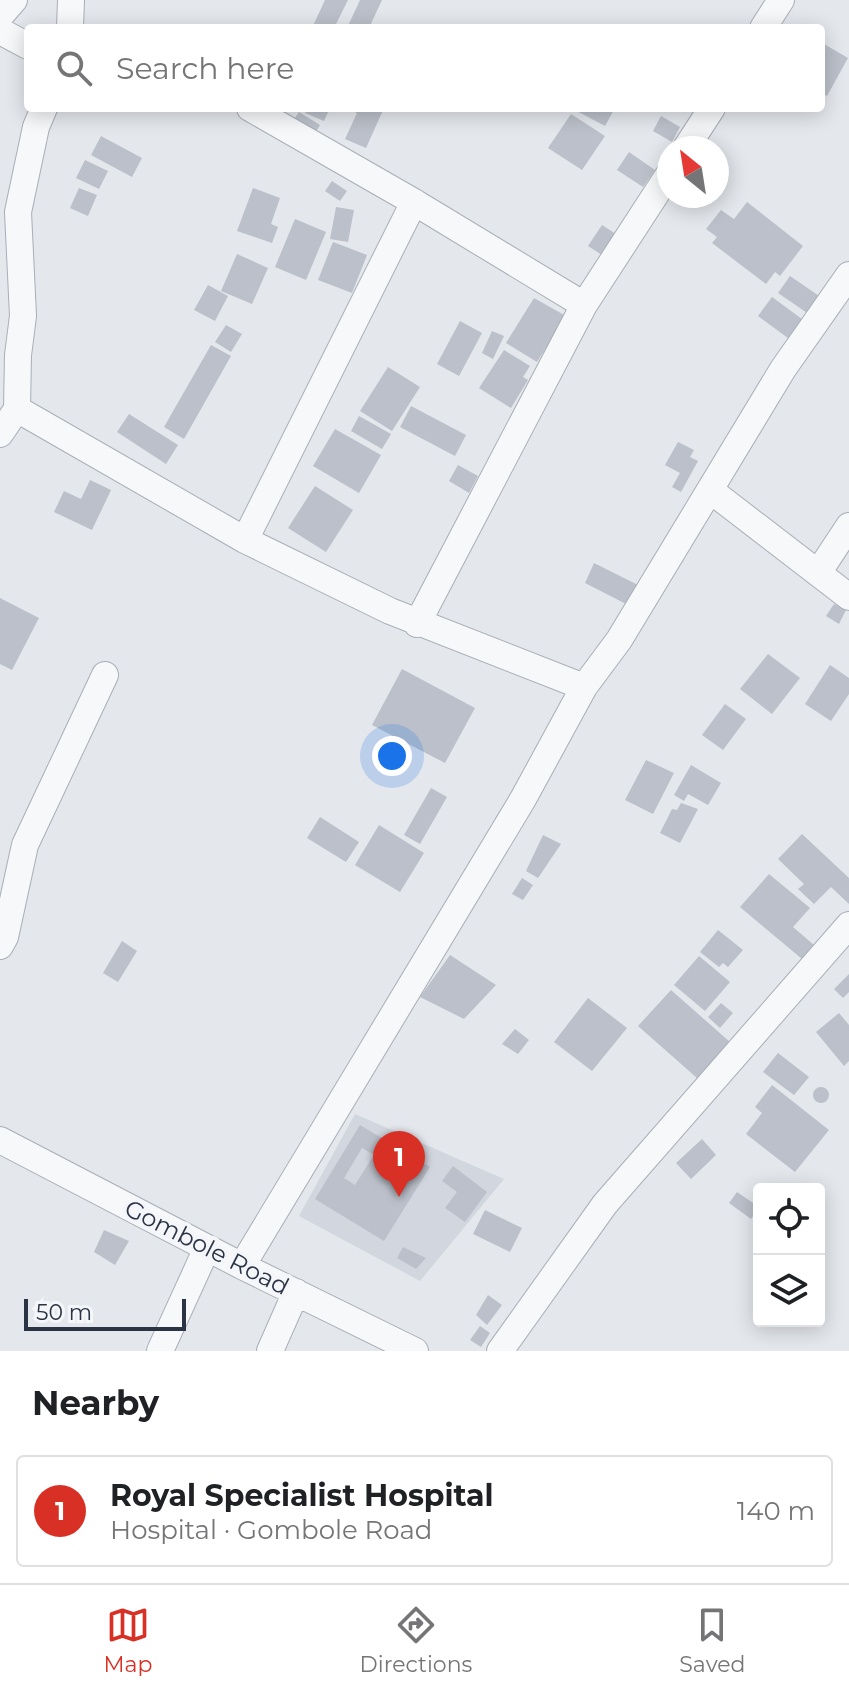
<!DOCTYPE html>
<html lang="en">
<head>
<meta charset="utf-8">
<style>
	:root { --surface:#fff; --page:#f6f6f6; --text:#202124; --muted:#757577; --line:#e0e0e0; --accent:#d93025 }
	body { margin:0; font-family:Montserrat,sans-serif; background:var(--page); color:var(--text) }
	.controls { position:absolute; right:24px; bottom:24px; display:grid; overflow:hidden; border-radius:8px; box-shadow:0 4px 20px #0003 }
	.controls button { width:72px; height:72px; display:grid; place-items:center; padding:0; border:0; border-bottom:2px solid var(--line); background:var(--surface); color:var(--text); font:40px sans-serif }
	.compass { position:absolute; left:657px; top:136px; width:72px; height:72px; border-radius:50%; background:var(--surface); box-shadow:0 4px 20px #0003; rotate:330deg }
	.scale { position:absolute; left:24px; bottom:20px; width:162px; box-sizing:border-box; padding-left:8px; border:4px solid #2b3445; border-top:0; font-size:22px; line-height:28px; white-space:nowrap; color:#2b3445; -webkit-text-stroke:6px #f4f6f9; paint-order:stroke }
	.you { position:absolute; left:392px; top:756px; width:28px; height:28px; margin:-20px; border:6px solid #fff; border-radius:50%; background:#1a73e8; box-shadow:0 0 0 12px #1a73e833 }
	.badge { display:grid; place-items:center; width:52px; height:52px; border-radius:50%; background:var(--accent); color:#fff; font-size:26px; font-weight:700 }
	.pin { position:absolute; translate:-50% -66px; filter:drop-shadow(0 2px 4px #0008) }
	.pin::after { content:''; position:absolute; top:42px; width:28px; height:24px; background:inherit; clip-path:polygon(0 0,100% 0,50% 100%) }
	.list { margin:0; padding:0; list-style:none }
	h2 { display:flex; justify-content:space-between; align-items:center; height:104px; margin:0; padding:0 32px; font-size:34px }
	h2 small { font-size:26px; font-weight:400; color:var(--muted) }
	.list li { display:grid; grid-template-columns:52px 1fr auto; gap:24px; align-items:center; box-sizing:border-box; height:112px; margin:0 16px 16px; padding:0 16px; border:2px solid var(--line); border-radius:8px }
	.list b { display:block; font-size:30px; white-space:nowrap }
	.list p { margin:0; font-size:26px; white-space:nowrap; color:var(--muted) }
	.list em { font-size:26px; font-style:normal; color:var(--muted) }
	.icon { flex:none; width:44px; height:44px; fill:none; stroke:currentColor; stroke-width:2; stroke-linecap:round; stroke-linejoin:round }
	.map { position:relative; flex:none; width:849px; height:1351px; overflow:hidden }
	.search { position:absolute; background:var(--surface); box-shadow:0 4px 20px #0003; left:24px; right:24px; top:24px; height:88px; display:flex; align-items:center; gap:20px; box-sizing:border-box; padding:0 28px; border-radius:8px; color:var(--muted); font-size:30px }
	.sheet { height:232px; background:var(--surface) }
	nav { display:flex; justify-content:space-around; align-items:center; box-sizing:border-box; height:112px; border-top:2px solid var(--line); background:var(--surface); font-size:22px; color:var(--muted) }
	nav a { display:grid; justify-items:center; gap:4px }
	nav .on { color:var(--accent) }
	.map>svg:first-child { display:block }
	.built { fill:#d2d6de }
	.building { fill:#bbc0ca; fill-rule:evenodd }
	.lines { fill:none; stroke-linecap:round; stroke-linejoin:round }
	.minor-casing { stroke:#a9aeb7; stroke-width:28 }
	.minor { stroke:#f7f8fa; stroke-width:26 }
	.labels { text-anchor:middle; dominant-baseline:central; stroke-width:8; stroke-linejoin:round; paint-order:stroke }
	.street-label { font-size:24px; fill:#2b3445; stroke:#f4f6f9 }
</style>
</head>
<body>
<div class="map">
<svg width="849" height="1351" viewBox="0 0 849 1351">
	<rect width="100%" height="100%" fill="#e4e7ec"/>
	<path class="built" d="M355,1114L504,1179L420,1281L299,1216Z"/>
	<path class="building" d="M325,0H348L334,28H312Z
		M360,0H382L369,28H347Z
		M824,44L848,58L827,96L821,93V49Z
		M308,108H330L324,121L305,113Z
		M346,108H384L366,148L345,139L357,113Z
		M571,108H615L605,126Z
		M299,112L320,125L312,139L290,125Z
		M571,114L605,136L582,170L548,148Z
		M661,116L680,127L672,142L653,131Z
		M101,136L142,158L132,177L91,155Z
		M629,152L655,170L643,187L617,170Z
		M85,160L108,171L99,189L76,178Z
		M332,181L347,191L340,201L325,191Z
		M79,188L97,195L88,216L70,208Z
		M253,188L280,198L271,224L278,227L272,243L237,231Z
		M747,202L803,246L780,276L775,272L766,284L712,243L717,237L706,229L721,210L734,219Z
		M336,207L354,210L348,242L330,239Z
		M295,219L326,232L306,280L275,267Z
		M602,225L619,236L605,257L588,246Z
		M333,242L367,255L352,293L318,280Z
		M237,254L268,268L252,304L221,291Z
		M790,276L825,300L813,317L778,293Z
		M208,285L228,296L215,321L194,310Z
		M772,297L806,322L792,341L758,316Z
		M534,298L566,316L537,362L506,343Z
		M460,321L482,333L459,376L437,364Z
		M226,325L242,334L231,352L215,342Z
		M492,331L504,336L493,359L482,353Z
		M211,345L231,356L184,439L164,427Z
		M504,350L530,366L523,377L528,380L511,408L479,388Z
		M388,367L420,387L392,431L360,411Z
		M411,406L466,435L455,456L400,427Z
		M129,414L178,445L166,464L117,432Z
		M359,416L391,434L382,449L351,431Z
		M335,429L381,455L359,493L313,466Z
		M678,442L694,450L690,457L698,461L681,492L672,487L680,473L665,465Z
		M458,465L478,476L469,493L449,481Z
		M90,480L111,490L92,530L54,512L64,491L81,499Z
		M315,486L353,510L326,552L288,528Z
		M594,563L638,585L628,605L585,583Z
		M0,598L39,618L12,670L0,664Z
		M834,604L846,610L839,624L826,616Z
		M768,654L800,678L772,714L740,689Z
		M830,665L849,678V694L831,721L805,704Z
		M402,669L475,708L445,763L372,725Z
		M725,704L746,719L723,750L702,735Z
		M646,760L674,773L653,814L625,800Z
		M691,765L721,783L708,805L688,794L684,801L674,795Z
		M431,788L447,797L420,844L404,835Z
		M681,803L698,809L680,843L660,833L672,809L677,810Z
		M320,817L359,842L346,862L307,838Z
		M379,825L424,853L400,892L355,865Z
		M802,834L849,878V904L831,887L814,904L798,889L804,884L778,859Z
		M543,835L561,844L538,878L526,871Z
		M769,874L810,908L793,927L814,945L802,959L740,907Z
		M522,878L533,885L523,900L512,894Z
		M718,930L743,950L728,967L723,963L719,967L700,952Z
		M122,941L137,951L118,982L103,973Z
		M450,955L496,985L464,1019L420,997Z
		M699,956L730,982L705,1011L674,985Z
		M849,974V992L843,998L834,989Z
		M671,990L730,1042L697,1078L638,1026Z
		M588,998L627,1028L592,1071L554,1042Z
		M721,1003L733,1013L720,1028L708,1017Z
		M839,1013L849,1025V1061L844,1066L816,1032Z
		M515,1029L529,1040L518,1054L502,1044Z
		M778,1053L809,1077L794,1095L763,1072Z
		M772,1085L829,1130L795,1172L746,1134L762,1113L755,1107Z
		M813 1095a8 8 0 1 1 16 0a8 8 0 1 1-16 0Z
		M360,1125L430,1167L384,1241L315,1199ZM362,1148L374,1155L355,1185L344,1178Z
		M702,1139L716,1155L691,1179L676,1163Z
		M453,1166L487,1192L465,1222L445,1208L457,1192L442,1181Z
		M737,1192L759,1207L751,1219L729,1203Z
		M485,1210L522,1228L510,1252L473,1234Z
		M104,1230L129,1241L115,1265L94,1252Z
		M403,1247L426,1258L416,1269L397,1258Z
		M488,1295L502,1305L487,1325L476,1315Z
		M480,1326L490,1333L481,1347L470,1340Z"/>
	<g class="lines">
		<g class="minor-casing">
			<path id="minor" d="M0,16L14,0
				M70,28L71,0
				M763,28L781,0
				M0,31L28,46
				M250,108L414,202L584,305
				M686,148L712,108
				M17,409L245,540L390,611L584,687
				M0,434L17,409L18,355L23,316L18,212L36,127L44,108
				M710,490L849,597
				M245,540L414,202
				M818,573L849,526
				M417,624L584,305L669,174
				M0,946L5,937L25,845L105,675
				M0,1140L242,1266L415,1351
				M242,1266L523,799L584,687L619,640L783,369L849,275
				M160,1351L207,1248
				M270,1351L296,1292
				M500,1351L605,1204L849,925"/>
		</g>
		<use href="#minor" class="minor"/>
	</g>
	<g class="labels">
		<g class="street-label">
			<text transform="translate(207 1247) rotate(27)">Gombole Road</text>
		</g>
	</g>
</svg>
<div class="controls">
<button><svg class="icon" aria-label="locate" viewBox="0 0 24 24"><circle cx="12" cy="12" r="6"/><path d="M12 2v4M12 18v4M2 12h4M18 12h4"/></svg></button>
<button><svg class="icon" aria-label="layers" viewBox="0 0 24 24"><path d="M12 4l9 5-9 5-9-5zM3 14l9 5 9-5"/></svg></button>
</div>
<svg class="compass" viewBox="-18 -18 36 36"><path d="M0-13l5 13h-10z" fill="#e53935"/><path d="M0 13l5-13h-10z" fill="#757577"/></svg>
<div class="scale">50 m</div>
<div class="you"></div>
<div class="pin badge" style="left:399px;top:1197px">1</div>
<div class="search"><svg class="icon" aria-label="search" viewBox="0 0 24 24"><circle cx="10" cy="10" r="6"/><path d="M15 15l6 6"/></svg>Search here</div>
</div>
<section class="sheet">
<h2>Nearby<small></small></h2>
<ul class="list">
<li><span class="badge">1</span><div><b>Royal Specialist Hospital</b><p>Hospital · Gombole Road</p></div><em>140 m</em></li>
</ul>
</section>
<nav>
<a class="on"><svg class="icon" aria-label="map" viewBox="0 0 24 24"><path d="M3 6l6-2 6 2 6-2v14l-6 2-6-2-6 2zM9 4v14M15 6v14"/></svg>Map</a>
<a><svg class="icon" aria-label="directions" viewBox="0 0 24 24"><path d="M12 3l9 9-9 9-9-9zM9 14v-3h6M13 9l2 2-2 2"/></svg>Directions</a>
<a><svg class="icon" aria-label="saved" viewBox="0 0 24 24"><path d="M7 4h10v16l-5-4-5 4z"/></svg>Saved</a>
</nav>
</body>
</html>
